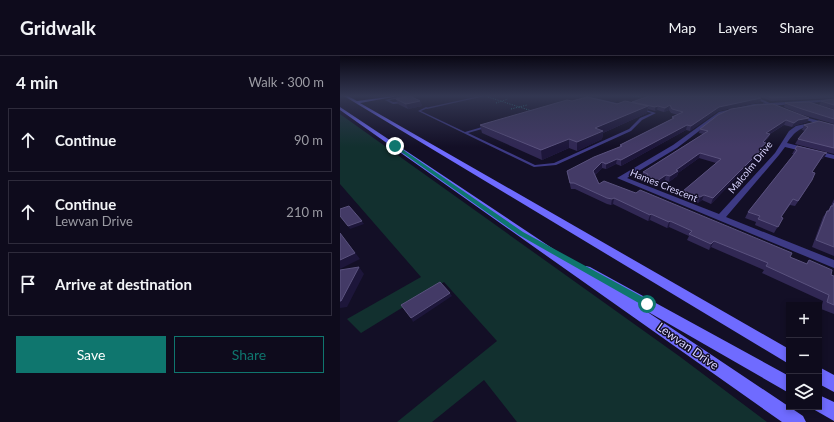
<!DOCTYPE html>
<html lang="en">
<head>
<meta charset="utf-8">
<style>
	:root { --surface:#0e0b1c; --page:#171425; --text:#f1f3f6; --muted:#9b9ba3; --line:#2e2b3b; --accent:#0f766e }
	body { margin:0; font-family:Lato,sans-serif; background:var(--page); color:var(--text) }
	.controls { position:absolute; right:12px; bottom:12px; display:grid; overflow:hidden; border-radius:0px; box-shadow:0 2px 6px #0003 }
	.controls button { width:36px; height:36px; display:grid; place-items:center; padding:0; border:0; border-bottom:1px solid var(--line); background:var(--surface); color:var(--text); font:20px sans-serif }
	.stop { position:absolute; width:12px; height:12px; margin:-9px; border:3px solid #0f766e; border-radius:50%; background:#fff }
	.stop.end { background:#0f766e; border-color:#fff; box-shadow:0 1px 4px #0008 }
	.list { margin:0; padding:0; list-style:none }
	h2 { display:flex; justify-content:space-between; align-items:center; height:52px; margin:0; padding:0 16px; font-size:17px }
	h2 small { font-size:13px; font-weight:400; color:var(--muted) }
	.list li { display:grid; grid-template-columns:26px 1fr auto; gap:12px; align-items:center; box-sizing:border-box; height:64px; margin:0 8px 8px; padding:0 8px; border:1px solid var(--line); border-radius:0px }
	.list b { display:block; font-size:15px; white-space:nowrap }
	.list p { margin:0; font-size:13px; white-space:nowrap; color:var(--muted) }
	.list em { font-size:13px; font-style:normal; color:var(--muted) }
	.actions { display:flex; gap:8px; padding:12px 16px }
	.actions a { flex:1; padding:9px 0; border:1px solid var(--accent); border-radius:0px; text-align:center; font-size:14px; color:var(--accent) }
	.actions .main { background:var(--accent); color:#fff }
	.icon { flex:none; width:22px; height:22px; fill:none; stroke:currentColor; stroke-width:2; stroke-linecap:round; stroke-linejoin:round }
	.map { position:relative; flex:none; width:494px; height:366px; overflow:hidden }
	header { display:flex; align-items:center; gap:24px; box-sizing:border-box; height:56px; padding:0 20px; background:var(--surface); border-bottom:1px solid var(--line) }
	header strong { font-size:19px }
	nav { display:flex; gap:22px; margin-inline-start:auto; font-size:14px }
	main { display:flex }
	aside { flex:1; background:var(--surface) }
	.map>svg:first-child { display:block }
	.green { fill:#12302f }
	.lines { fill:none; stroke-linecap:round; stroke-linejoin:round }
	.path { stroke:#2fb8b0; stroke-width:1; stroke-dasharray:1 1.5; stroke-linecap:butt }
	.service { fill:#3d3a85; fill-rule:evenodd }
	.minor { fill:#3d3a85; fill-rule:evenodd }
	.tertiary { fill:#3d3a85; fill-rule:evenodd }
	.secondary { fill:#6f6bff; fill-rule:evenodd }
	.wall { fill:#312854 }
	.shaded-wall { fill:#1d163a }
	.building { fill:#433a66; stroke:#5a527e }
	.route { fill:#0f766e }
	.labels { text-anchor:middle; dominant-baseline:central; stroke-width:3; stroke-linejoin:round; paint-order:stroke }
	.far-street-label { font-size:10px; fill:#d9d4ff; stroke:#130f26 }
	.street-label { font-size:12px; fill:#d9d4ff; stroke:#130f26 }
</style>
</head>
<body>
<header>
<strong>Gridwalk</strong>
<nav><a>Map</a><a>Layers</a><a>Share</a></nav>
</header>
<main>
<aside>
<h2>4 min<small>Walk · 300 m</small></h2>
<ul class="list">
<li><svg class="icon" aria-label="ahead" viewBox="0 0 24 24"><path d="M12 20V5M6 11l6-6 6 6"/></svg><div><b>Continue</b></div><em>90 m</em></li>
<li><svg class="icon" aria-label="ahead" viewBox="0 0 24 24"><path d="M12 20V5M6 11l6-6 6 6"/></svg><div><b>Continue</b><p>Lewvan Drive</p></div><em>210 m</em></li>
<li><svg class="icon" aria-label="arrive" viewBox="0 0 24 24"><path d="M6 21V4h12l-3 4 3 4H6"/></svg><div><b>Arrive at destination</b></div></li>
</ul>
<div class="actions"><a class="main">Save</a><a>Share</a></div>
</aside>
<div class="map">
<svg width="494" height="366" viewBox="0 0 494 366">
	<rect width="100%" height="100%" fill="#130f26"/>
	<path class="green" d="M0,58L339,300L427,366H177L144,324L92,366H57L157,285L104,226L21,277L7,263L81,221L0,128Z"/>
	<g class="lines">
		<path class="path" d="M293,40L302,41
			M148,41L192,55
			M156,47L168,43
			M171,53L187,49"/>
		<path class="service" d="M63,40H71L49,44L53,46L65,45L64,47L53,48L45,44Z
			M246,40L285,49L286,50L285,51L246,42Z
			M86,51L88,52L81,55L125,76L149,69V71L128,77L195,109L214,107L289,73L300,62L312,57L299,54V52L316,57L302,64L291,75L216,109L194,111L78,55Z"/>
		<path class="minor" d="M140,40H145L87,53L85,52Z
			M494,43V45L414,51L389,56L376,62L337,92L287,122L379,158L435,97L449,75L456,70L480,65V67C463,71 457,72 447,87L494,99V103L445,91L439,99L386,161L494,204V212L277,122L333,89L379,56L414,48Z"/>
		<path class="tertiary" d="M410,40H414L443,53L439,54Z
			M454,58L494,69V73L454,60Z"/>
		<path class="secondary" d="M4,40H8L17,45L55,40L53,41L20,47L449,293V308Z
			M0,51L242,212L246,210L250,211L449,320V337L303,253L463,360L466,366H442L0,54Z
			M479,311L494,319V336L479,328Z
			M479,339L494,346V365L473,353L472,351H479Z"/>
	</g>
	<path class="wall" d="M417,40H494V42L431,45Z
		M421,42L420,46L378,55L350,75L346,74L281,110L276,108L266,113L262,112L255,119L259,128L450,201L466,208L469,204L491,219L494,220V258L481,253L483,245L422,217L424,214L371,191L369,194L347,184L349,180L329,171L327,172L310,164L308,165L273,148L271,149L267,148L235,133H231L228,120L227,115L280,91V89L332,63V61L338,59L331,57L329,54L324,56L317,54L315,55L308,53L307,57L263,77L262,83L237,95L229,92L202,104L142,77L140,69L232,45L277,48L292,46Z
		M56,43L80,45L82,50L68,53L58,48Z
		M494,43V53L479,49L481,45Z
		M445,47L494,54V68L460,58L444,51Z
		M469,62L467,66L456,69L452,71L444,69L430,78L428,82L425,86L424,92L422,94L420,97L371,148L362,144L358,147L341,140L343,135L376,107L359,102L338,117L337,120L329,126L325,124L316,130L306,126V123L302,121L303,116L363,78L359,77L360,73Z
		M464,69H494V98L455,88L458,83L465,75L462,74Z
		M455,93L484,102L481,103L472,116L469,129L455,150L450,149L441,161L443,162L434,177L415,169L416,166L405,162L408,156L454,98H452Z
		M494,143V200L472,191L483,161L491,150Z"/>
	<path class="shaded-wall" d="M128,40H135L128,41Z
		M421,42L420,46L378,55L350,75L351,70L379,51Z
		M80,45L82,50L68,53L66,48Z
		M330,49L329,54L324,56L325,52Z
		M308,50L307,57L263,77L262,83L237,95V86L255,72Z
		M318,50L317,54L315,55V51Z
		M469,62L467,66L456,69L452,71L454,67L458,64Z
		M446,64L444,69L424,81L426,77Z
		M347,69L346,74L281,110V104Z
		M430,78L428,82L421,91L423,86Z
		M229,83V92L202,104L201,94Z
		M426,87L424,92L422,94L420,97L371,148L373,142L419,93Z
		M360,97L359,102L338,117L337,120L329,126L330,120L336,114Z
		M487,97L484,102L481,103L484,98Z
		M277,103L276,108L266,113V108Z
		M262,106V112L253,120V115Z
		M326,119L325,124L316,130L317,125Z
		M364,139L362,144L358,147L360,141Z
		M274,142L273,148L271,149L272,143Z
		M311,158L310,164L308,165L310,159Z
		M22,165L24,168L10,173L8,170Z
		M330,165L329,171L327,172L329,166Z
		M1,178L20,203L0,213V204Z
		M374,185L371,191L369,194L371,188Z
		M19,211L24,218L7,251L0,252V245Z
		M110,237L112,240L73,266L71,262Z"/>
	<path class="building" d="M70,40L80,45L66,48L56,43Z
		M309,40H415L421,42L379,51L351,70L347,69L281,104L277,103L266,108L262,106L253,115L259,128L264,125L293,136L296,137L300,134L452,197L450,201L467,208L469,204L492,214L491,219L494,220V249L487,246L489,239L426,210L428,207L374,185L371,188L349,178L352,175L330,165L329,166L311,158L310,159L274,142L272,143L267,142L234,127H230L227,115L254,101L282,90L280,89L334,62L332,61L343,56L332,53L330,49L325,52L318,50L315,51L292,46Z
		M427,40H467L432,42Z
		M247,41L277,48L285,45L308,50L255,72L263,75L237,86L229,83L201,94L140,69L227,44L232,45Z
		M494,43V49L481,45Z
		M469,46L494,54V63L462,53L445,47Z
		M433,48L469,62L458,64L454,67L446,64L426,77L430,78L423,86L426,87L419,93H422L373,142L364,139L360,141L343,135L381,103L360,97L336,114L338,115L330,120L326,119L317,125L306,121L308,118L303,116L368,75L360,73L378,59L391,53L416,49Z
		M479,65L494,69V92L458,83L468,71L464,69Z
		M457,90L487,97L484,98L472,116L475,117L472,124L458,145L453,143L441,161L443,162L438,171L418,163L420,160L408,156L455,97L457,94L455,93Z
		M494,147V191L476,184L487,155H489L491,150H493Z
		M9,150L22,165L8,170L0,160V153Z
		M0,177L15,197L0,204Z
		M19,211L1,245H0V214Z
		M100,226L110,237L71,262L61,249Z"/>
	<linearGradient id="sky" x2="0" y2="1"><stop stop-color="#0a0815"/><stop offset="0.44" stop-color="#333752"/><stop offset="1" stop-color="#333752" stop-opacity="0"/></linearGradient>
	<rect width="494" height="91" fill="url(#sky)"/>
	<path class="route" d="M54,89H56L183,176L310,245L311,248L310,250H304L179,179L54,91Z"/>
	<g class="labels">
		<g class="far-street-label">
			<text transform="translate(410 111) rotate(-51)">Malcolm Drive</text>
			<text transform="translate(324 129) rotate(22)">Hames Crescent</text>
		</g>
		<g class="street-label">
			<text transform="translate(348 290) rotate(35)">Lewvan Drive</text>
		</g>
	</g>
</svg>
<div class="controls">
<button>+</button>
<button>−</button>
<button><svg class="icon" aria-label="layers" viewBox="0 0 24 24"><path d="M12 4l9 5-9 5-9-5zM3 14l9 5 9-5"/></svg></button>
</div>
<div class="stop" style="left:307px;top:248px"></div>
<div class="stop end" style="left:55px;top:90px"></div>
</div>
</main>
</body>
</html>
